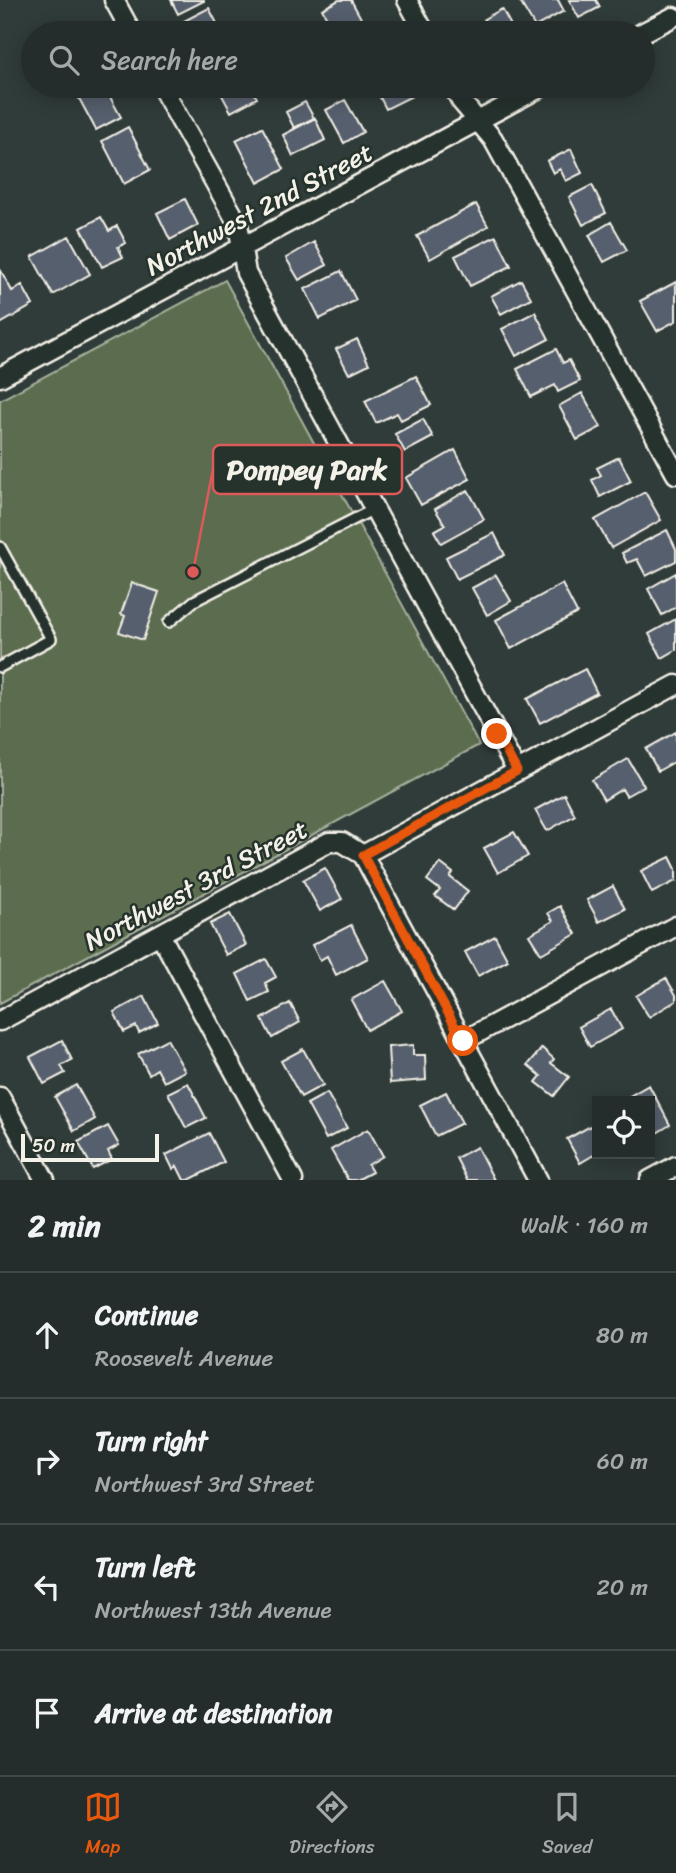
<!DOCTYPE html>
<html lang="en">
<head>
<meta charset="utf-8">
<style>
	:root { --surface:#242d2c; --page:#303938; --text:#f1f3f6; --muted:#a3a8a9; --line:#414948; --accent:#ea580c }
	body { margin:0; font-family:Sriracha,sans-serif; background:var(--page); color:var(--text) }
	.controls { position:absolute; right:21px; bottom:21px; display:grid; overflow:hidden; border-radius:0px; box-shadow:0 4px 18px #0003 }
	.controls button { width:63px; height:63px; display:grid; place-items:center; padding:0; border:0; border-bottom:2px solid var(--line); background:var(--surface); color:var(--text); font:35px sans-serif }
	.scale { position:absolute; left:21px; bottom:18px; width:138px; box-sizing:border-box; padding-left:7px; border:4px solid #f4f1e8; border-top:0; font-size:19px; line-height:24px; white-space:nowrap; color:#f4f1e8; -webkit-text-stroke:5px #26332d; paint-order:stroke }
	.stop { position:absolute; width:21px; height:21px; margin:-16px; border:5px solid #ea580c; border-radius:50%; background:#fff }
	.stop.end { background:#ea580c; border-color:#fff; box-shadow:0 2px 7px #0008 }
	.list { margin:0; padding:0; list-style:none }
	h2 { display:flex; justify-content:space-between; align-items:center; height:91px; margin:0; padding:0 28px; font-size:30px }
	h2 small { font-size:23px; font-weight:400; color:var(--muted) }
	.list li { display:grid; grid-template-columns:46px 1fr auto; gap:21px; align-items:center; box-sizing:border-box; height:126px; padding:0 28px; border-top:2px solid var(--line) }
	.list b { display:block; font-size:26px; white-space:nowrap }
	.list p { margin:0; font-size:23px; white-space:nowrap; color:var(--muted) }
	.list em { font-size:23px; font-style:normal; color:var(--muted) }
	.icon { flex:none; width:38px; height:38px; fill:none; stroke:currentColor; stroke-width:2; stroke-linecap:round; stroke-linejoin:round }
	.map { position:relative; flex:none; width:676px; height:1180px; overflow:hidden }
	.search { position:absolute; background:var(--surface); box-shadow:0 4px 18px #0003; left:21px; right:21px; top:21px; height:77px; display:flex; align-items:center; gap:18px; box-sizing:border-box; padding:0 24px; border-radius:38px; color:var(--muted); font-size:26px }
	.sheet { height:595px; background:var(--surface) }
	nav { display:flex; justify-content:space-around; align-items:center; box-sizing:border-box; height:98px; border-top:2px solid var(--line); background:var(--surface); font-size:19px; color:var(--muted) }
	nav a { display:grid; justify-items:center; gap:4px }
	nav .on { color:var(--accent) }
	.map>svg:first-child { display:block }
	.green { fill:#5b6d50; stroke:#a8af9c; stroke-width:2 }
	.building { fill:#575f6d; stroke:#f4f1e8; stroke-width:2 }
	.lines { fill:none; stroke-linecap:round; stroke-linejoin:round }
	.lane-casing { stroke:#f4f1e8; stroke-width:14 }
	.street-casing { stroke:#f4f1e8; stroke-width:23 }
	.lane { stroke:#26332d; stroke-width:9 }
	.street { stroke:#26332d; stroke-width:18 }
	.route { stroke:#ea580c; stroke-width:9 }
	.labels { text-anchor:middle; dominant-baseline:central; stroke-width:5; stroke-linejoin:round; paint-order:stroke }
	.street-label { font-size:26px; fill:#f4f1e8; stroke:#26332d }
	.leader { fill:none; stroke:#de5a58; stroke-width:2.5 }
	.callout-dot { fill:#de5a58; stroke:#26332d; stroke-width:2.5 }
	.callout { fill:#26332d; stroke:#de5a58; stroke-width:2.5 }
	.callout-label { font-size:28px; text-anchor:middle; font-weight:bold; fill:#f4f1e8 }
</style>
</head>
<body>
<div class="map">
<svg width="676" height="1180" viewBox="0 0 676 1180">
	<rect width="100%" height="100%" fill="#303c3a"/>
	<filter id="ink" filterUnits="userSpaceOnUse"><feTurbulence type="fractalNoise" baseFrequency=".0143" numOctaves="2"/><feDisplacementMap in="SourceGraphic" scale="14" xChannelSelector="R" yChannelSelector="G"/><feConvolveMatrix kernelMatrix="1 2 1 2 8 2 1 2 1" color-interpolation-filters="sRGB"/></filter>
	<g filter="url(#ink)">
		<path class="green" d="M225,280L479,745L0,1003V400Z"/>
		<path class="building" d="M171,0H204V1L178,14Z
			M339,0H351L369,33H335L322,9Z
			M519,0H558L564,11L535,27Z
			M569,0H596L600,7L579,18Z
			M209,8L222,33H190L184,21Z
			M502,9L515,33H491L484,19Z
			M70,22L76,33H49Z
			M79,86H104L121,117L96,130L74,89Z
			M217,86H250L257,98L231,112Z
			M374,86H407L412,96L386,109Z
			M345,100L363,132L344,143L326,110Z
			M305,102L314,118L294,128L286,112Z
			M315,118L325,140L293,156L283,135Z
			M128,127L150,170L124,184L102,141Z
			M262,127L284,169L258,183L236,140Z
			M571,149L582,173L566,181L560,169L553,173L547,161Z
			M592,185L606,213L583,225L569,197Z
			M185,199L198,225L170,240L157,213Z
			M476,204L488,226L430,259L417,236Z
			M101,217L109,231L117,226L126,243L118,247L123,257L102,267L81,228Z
			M611,222L627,250L604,262L589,235Z
			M69,236L90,274L53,295L32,257Z
			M496,236L511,266L470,286L455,256Z
			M314,242L327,265L299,280L286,258Z
			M0,269L12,291L22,285L33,305L0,324Z
			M341,271L356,300L320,319L305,289Z
			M521,280L531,298L501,314L491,296Z
			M676,282V321L657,331L640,301Z
			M535,312L549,339L516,356L502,329Z
			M357,339L369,364L349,374L336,349Z
			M556,349L563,363L569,360L580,381L558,392L555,385L531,397L517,369Z
			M416,376L431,405L401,420L397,413L376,423L365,401Z
			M582,393L601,427L577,440L559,406Z
			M423,419L433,437L405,452L395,434Z
			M455,450L470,479L421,505L406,478Z
			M619,457L631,481L600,497L592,480L601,475L597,468Z
			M468,490L484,519L441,543L434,531L445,525L435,509Z
			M645,492L661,520L611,548L595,520Z
			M667,530L676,549V561L646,576L637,559L627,563L622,553Z
			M494,533L505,555L457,579L446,557Z
			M676,573V607L662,615L648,589Z
			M496,575L511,601L487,615L472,588Z
			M132,583L159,592L143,640L119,632L125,616L121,614Z
			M562,584L577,613L511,649L496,620Z
			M676,619V650L662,658L649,634Z
			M585,669L597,693L540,723L527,699Z
			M676,732V761L658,771L646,749Z
			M628,759L644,786L626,796L622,789L604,800L592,780Z
			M564,794L575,815L547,831L535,810Z
			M514,832L528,856L498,873L484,848Z
			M670,857L676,869V881L652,893L641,871Z
			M440,863L453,873L450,877L468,891L454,910L435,896L440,890L427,880Z
			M325,868L342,899L320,911L303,880Z
			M613,886L625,909L599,922L587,900Z
			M560,906L576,934L541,954L529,935L553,921L548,913Z
			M230,914L246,945L226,955L210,924Z
			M351,925L368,958L336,975L327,956L320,960L312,945Z
			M495,936L508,960L478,976L465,952Z
			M266,959L276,977L265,983L269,992L250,1001L237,974Z
			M666,978L676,995V1001L649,1017L636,996Z
			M385,981L402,1011L367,1030L351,1000Z
			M144,996L158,1023L139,1033L136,1026L124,1032L114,1012Z
			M290,1003L300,1022L272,1038L262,1019Z
			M611,1009L622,1029L590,1047L579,1027Z
			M167,1039L185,1071L164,1082L157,1069L149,1074L138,1054Z
			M62,1040L72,1060L61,1066L65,1073L44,1084L30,1057Z
			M413,1045V1055H425L426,1080L390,1083L388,1047Z
			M542,1048L554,1059L551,1063L569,1077L554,1096L536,1082L541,1076L528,1065Z
			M303,1049L323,1085L301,1097L281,1061Z
			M188,1083L206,1118L186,1128L168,1093Z
			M76,1085L95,1119L74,1131L55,1097Z
			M649,1085L670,1125L650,1137V1101H621Z
			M446,1092L462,1123L436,1136L420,1105Z
			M327,1093L347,1128L326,1139L307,1104Z
			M596,1123L597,1153L580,1163L567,1139Z
			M108,1126L119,1145L108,1151L112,1159L93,1169L78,1142Z
			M368,1129L383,1156L368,1165L372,1172L357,1180H348L331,1150Z
			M209,1133L224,1162L189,1180H184L177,1166L173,1169L166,1155Z
			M477,1147L494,1180H467L456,1158Z"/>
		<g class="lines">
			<g class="lane-casing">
				<path id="lane" d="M0,547L51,639L0,667
					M169,622L194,601L374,509"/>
			</g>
			<g class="street-casing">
				<path id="street" d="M114,0L132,33
					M407,0L425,33
					M642,33L673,17
					M161,86L238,224L246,273L517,771
					M453,86L461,101L493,139L676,474
					M0,377L543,86
					M363,855L538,1180
					M363,855L676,685
					M160,934L293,1180
					M0,1021L329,842H342L363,855
					M463,1041L676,926
					M0,1097L45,1180
					M650,1180L676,1166"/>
			</g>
			<use href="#lane" class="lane"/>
			<use href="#street" class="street"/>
		</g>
	</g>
	<g class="lines" filter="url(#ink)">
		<path class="route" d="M463,1041L363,855L517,771L497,734"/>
	</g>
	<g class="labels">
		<g class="street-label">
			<text transform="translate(259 209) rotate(-28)">Northwest 2nd Street</text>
			<text transform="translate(196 885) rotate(-28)">Northwest 3rd Street</text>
		</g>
	</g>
	<path class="leader" d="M193 572L213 469"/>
	<circle class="callout-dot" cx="193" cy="572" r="7"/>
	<rect class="callout" x="213" y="445" width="189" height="49" rx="7"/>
	<g class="callout-label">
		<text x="307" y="479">Pompey Park</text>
	</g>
</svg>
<div class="controls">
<button><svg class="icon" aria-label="locate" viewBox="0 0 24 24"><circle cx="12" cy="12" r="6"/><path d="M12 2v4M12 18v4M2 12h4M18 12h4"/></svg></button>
</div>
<div class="scale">50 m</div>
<div class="stop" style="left:463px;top:1041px"></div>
<div class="stop end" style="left:497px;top:734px"></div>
<div class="search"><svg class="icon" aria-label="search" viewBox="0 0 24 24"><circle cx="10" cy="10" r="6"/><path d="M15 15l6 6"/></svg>Search here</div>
</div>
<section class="sheet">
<h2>2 min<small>Walk · 160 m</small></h2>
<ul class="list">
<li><svg class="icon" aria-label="ahead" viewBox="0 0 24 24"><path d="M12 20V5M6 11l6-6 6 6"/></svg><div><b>Continue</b><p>Roosevelt Avenue</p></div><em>80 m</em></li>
<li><svg class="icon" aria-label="right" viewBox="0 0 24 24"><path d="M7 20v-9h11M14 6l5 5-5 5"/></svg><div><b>Turn right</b><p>Northwest 3rd Street</p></div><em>60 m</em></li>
<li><svg class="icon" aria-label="left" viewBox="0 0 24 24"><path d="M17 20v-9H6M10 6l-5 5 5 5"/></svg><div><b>Turn left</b><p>Northwest 13th Avenue</p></div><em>20 m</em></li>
<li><svg class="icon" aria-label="arrive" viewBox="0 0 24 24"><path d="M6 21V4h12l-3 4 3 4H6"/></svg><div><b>Arrive at destination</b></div></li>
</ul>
</section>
<nav>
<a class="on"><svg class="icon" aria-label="map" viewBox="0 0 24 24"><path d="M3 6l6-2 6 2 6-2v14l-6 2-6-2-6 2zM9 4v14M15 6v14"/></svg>Map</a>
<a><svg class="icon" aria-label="directions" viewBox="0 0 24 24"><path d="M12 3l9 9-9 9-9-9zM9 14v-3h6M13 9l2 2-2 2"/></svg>Directions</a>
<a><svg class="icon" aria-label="saved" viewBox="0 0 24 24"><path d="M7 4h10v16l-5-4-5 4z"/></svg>Saved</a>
</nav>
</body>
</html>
